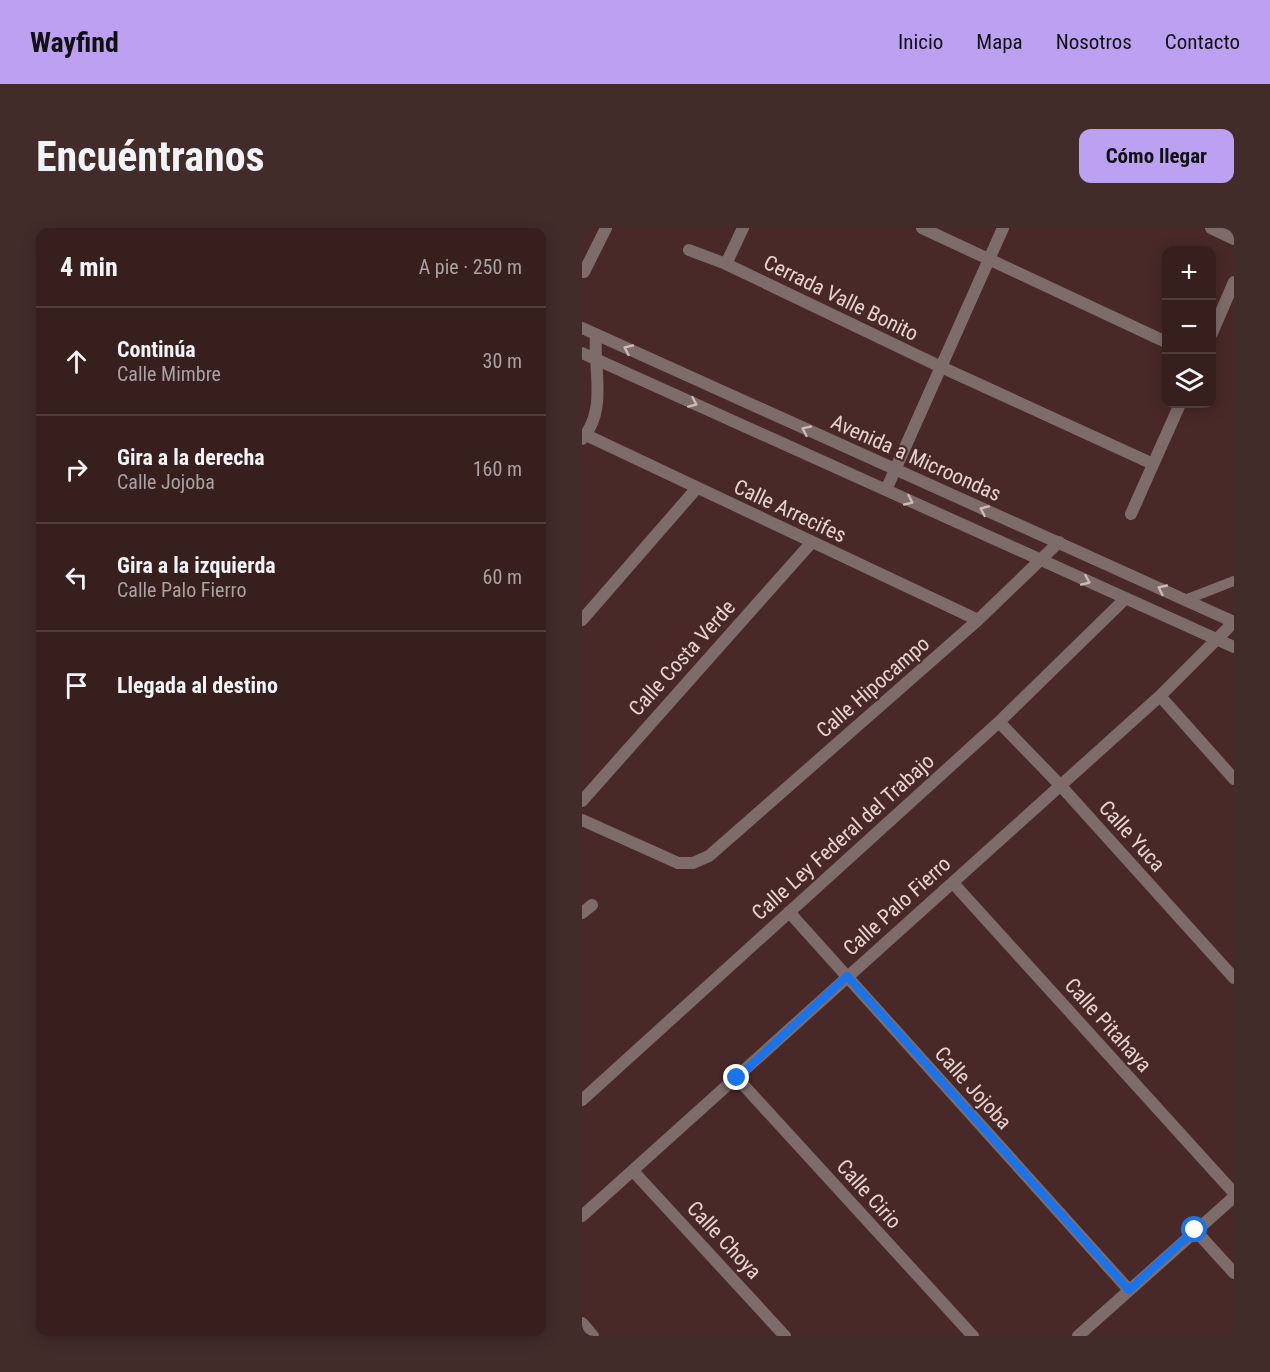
<!DOCTYPE html>
<html lang="es">
<head>
<meta charset="utf-8">
<style>
	:root { --surface:#361f1d; --page:#412c2a; --text:#f1f3f6; --muted:#aaa2a4; --line:#503d3b; --accent:#bca0f2 }
	body { margin:0; font-family:"Roboto Condensed",sans-serif; background:var(--page); color:var(--text) }
	.controls { position:absolute; right:18px; top:18px; display:grid; overflow:hidden; border-radius:12px; box-shadow:0 3px 15px #0003 }
	.controls button { width:54px; height:54px; display:grid; place-items:center; padding:0; border:0; border-bottom:2px solid var(--line); background:var(--surface); color:var(--text); font:30px sans-serif }
	.stop { position:absolute; width:18px; height:18px; margin:-14px; border:4px solid #1a73e8; border-radius:50%; background:#fff }
	.stop.end { background:#1a73e8; border-color:#fff; box-shadow:0 2px 6px #0008 }
	.list { margin:0; padding:0; list-style:none }
	h2 { display:flex; justify-content:space-between; align-items:center; height:78px; margin:0; padding:0 24px; font-size:26px }
	h2 small { font-size:20px; font-weight:400; color:var(--muted) }
	.list li { display:grid; grid-template-columns:39px 1fr auto; gap:18px; align-items:center; box-sizing:border-box; height:108px; padding:0 24px; border-top:2px solid var(--line) }
	.list b { display:block; font-size:22px; white-space:nowrap }
	.list p { margin:0; font-size:20px; white-space:nowrap; color:var(--muted) }
	.list em { font-size:20px; font-style:normal; color:var(--muted) }
	.icon { flex:none; width:33px; height:33px; fill:none; stroke:currentColor; stroke-width:2; stroke-linecap:round; stroke-linejoin:round }
	.map { position:relative; flex:none; width:652px; height:1108px; overflow:hidden; border-radius:12px }
	header { display:flex; align-items:center; gap:36px; box-sizing:border-box; height:84px; padding:0 30px; background:var(--accent); color:#111 }
	header strong { font-size:28px }
	nav { display:flex; gap:33px; margin-inline-start:auto; font-size:21px }
	.intro { display:flex; align-items:center; justify-content:space-between; box-sizing:border-box; height:144px; padding:0 36px }
	h1 { margin:0; font-size:42px }
	.button { padding:15px 27px; border-radius:12px; background:var(--accent); color:#111; font-size:21px; font-weight:700 }
	main { display:flex; gap:36px; padding:0 36px }
	aside { flex:1; background:var(--surface); border-radius:12px; box-shadow:0 3px 15px #0003 }
	.map>svg:first-child { display:block }
	.lines { fill:none; stroke-linecap:round; stroke-linejoin:round }
	.lane { stroke:#7d6c6a; stroke-width:10 }
	.street { stroke:#7d6c6a; stroke-width:12 }
	.oneway { stroke:#cdb9b7 }
	.route { stroke:#1a73e8; stroke-width:8 }
	.labels { text-anchor:middle; dominant-baseline:central; stroke-width:4.5; stroke-linejoin:round; paint-order:stroke }
	.street-label { font-size:21px; fill:#e8d3d1; stroke:#482927 }
</style>
</head>
<body>
<header>
<strong>Wayfind</strong>
<nav><a>Inicio</a><a>Mapa</a><a>Nosotros</a><a>Contacto</a></nav>
</header>
<div class="intro"><h1>Encuéntranos</h1><a class="button">Cómo llegar</a></div>
<main>
<aside>
<h2>4 min<small>A pie · 250 m</small></h2>
<ul class="list">
<li><svg class="icon" aria-label="ahead" viewBox="0 0 24 24"><path d="M12 20V5M6 11l6-6 6 6"/></svg><div><b>Continúa</b><p>Calle Mimbre</p></div><em>30 m</em></li>
<li><svg class="icon" aria-label="right" viewBox="0 0 24 24"><path d="M7 20v-9h11M14 6l5 5-5 5"/></svg><div><b>Gira a la derecha</b><p>Calle Jojoba</p></div><em>160 m</em></li>
<li><svg class="icon" aria-label="left" viewBox="0 0 24 24"><path d="M17 20v-9H6M10 6l-5 5 5 5"/></svg><div><b>Gira a la izquierda</b><p>Calle Palo Fierro</p></div><em>60 m</em></li>
<li><svg class="icon" aria-label="arrive" viewBox="0 0 24 24"><path d="M6 21V4h12l-3 4 3 4H6"/></svg><div><b>Llegada al destino</b></div></li>
</ul>
</aside>
<div class="map">
<svg width="652" height="1108" viewBox="0 0 652 1108">
	<rect width="100%" height="100%" fill="#482927"/>
	<g class="lines">
		<path class="lane" d="M603,372L652,353"/>
		<path class="street" d="M340,0L584,114
			M629,0L652,11
			M107,22L144,36L357,138L571,236
			M144,36L161,0
			M2,44L24,0
			M0,100L652,394
			M630,105L652,54
			M0,125L652,419
			M4,207L396,392
			M0,211C26,182 11,141 14,106
			M304,262L421,0
			M549,286L598,176
			M0,392L114,261
			M578,468L652,551
			M417,494L478,557L652,750
			M0,573L230,314
			M0,592L96,635H111L127,628L396,392L477,314
			M371,655L652,965
			M207,684L547,1062
			M0,685L10,677
			M155,850L391,1108
			M0,872L417,494L544,370
			M51,943L203,1108
			M0,988L578,468L652,394
			M613,1002L652,1045
			M0,1095L11,1108
			M496,1108L652,969"/>
	</g>
	<defs><path id="oneway-chevron" d="M-2-3.5L2.5 0L-2 3.5" fill="none" stroke-width="1.6" stroke-linecap="round" stroke-linejoin="round" transform="scale(1.5)"/></defs>
	<g class="oneway">
		<use href="#oneway-chevron" transform="translate(46 121) rotate(-155)"/>
		<use href="#oneway-chevron" transform="translate(111 175) rotate(24)"/>
		<use href="#oneway-chevron" transform="translate(224 202) rotate(-155)"/>
		<use href="#oneway-chevron" transform="translate(327 273) rotate(25)"/>
		<use href="#oneway-chevron" transform="translate(402 282) rotate(-156)"/>
		<use href="#oneway-chevron" transform="translate(504 353) rotate(23)"/>
		<use href="#oneway-chevron" transform="translate(580 361) rotate(-155)"/>
	</g>
	<g class="lines">
		<path class="route" d="M155,850L265,748L547,1062L613,1002"/>
	</g>
	<g class="labels">
		<g class="street-label">
			<text transform="translate(259 70) rotate(26)">Cerrada Valle Bonito</text>
			<text transform="translate(334 230) rotate(24)">Avenida a Microondas</text>
			<text transform="translate(208 283) rotate(25)">Calle Arrecifes</text>
			<text transform="translate(100 430) rotate(-48)">Calle Costa Verde</text>
			<text transform="translate(291 459) rotate(-41)">Calle Hipocampo</text>
			<text transform="translate(550 608) rotate(48)">Calle Yuca</text>
			<text transform="translate(261 609) rotate(-42)">Calle Ley Federal del Trabajo</text>
			<text transform="translate(315 678) rotate(-42)">Calle Palo Fierro</text>
			<text transform="translate(526 797) rotate(48)">Calle Pitahaya</text>
			<text transform="translate(391 860) rotate(48)">Calle Jojoba</text>
			<text transform="translate(287 966) rotate(48)">Calle Cirio</text>
			<text transform="translate(142 1012) rotate(47)">Calle Choya</text>
		</g>
	</g>
</svg>
<div class="controls">
<button>+</button>
<button>−</button>
<button><svg class="icon" aria-label="layers" viewBox="0 0 24 24"><path d="M12 4l9 5-9 5-9-5zM3 14l9 5 9-5"/></svg></button>
</div>
<div class="stop" style="left:613px;top:1002px"></div>
<div class="stop end" style="left:155px;top:850px"></div>
</div>
</main>
</body>
</html>
